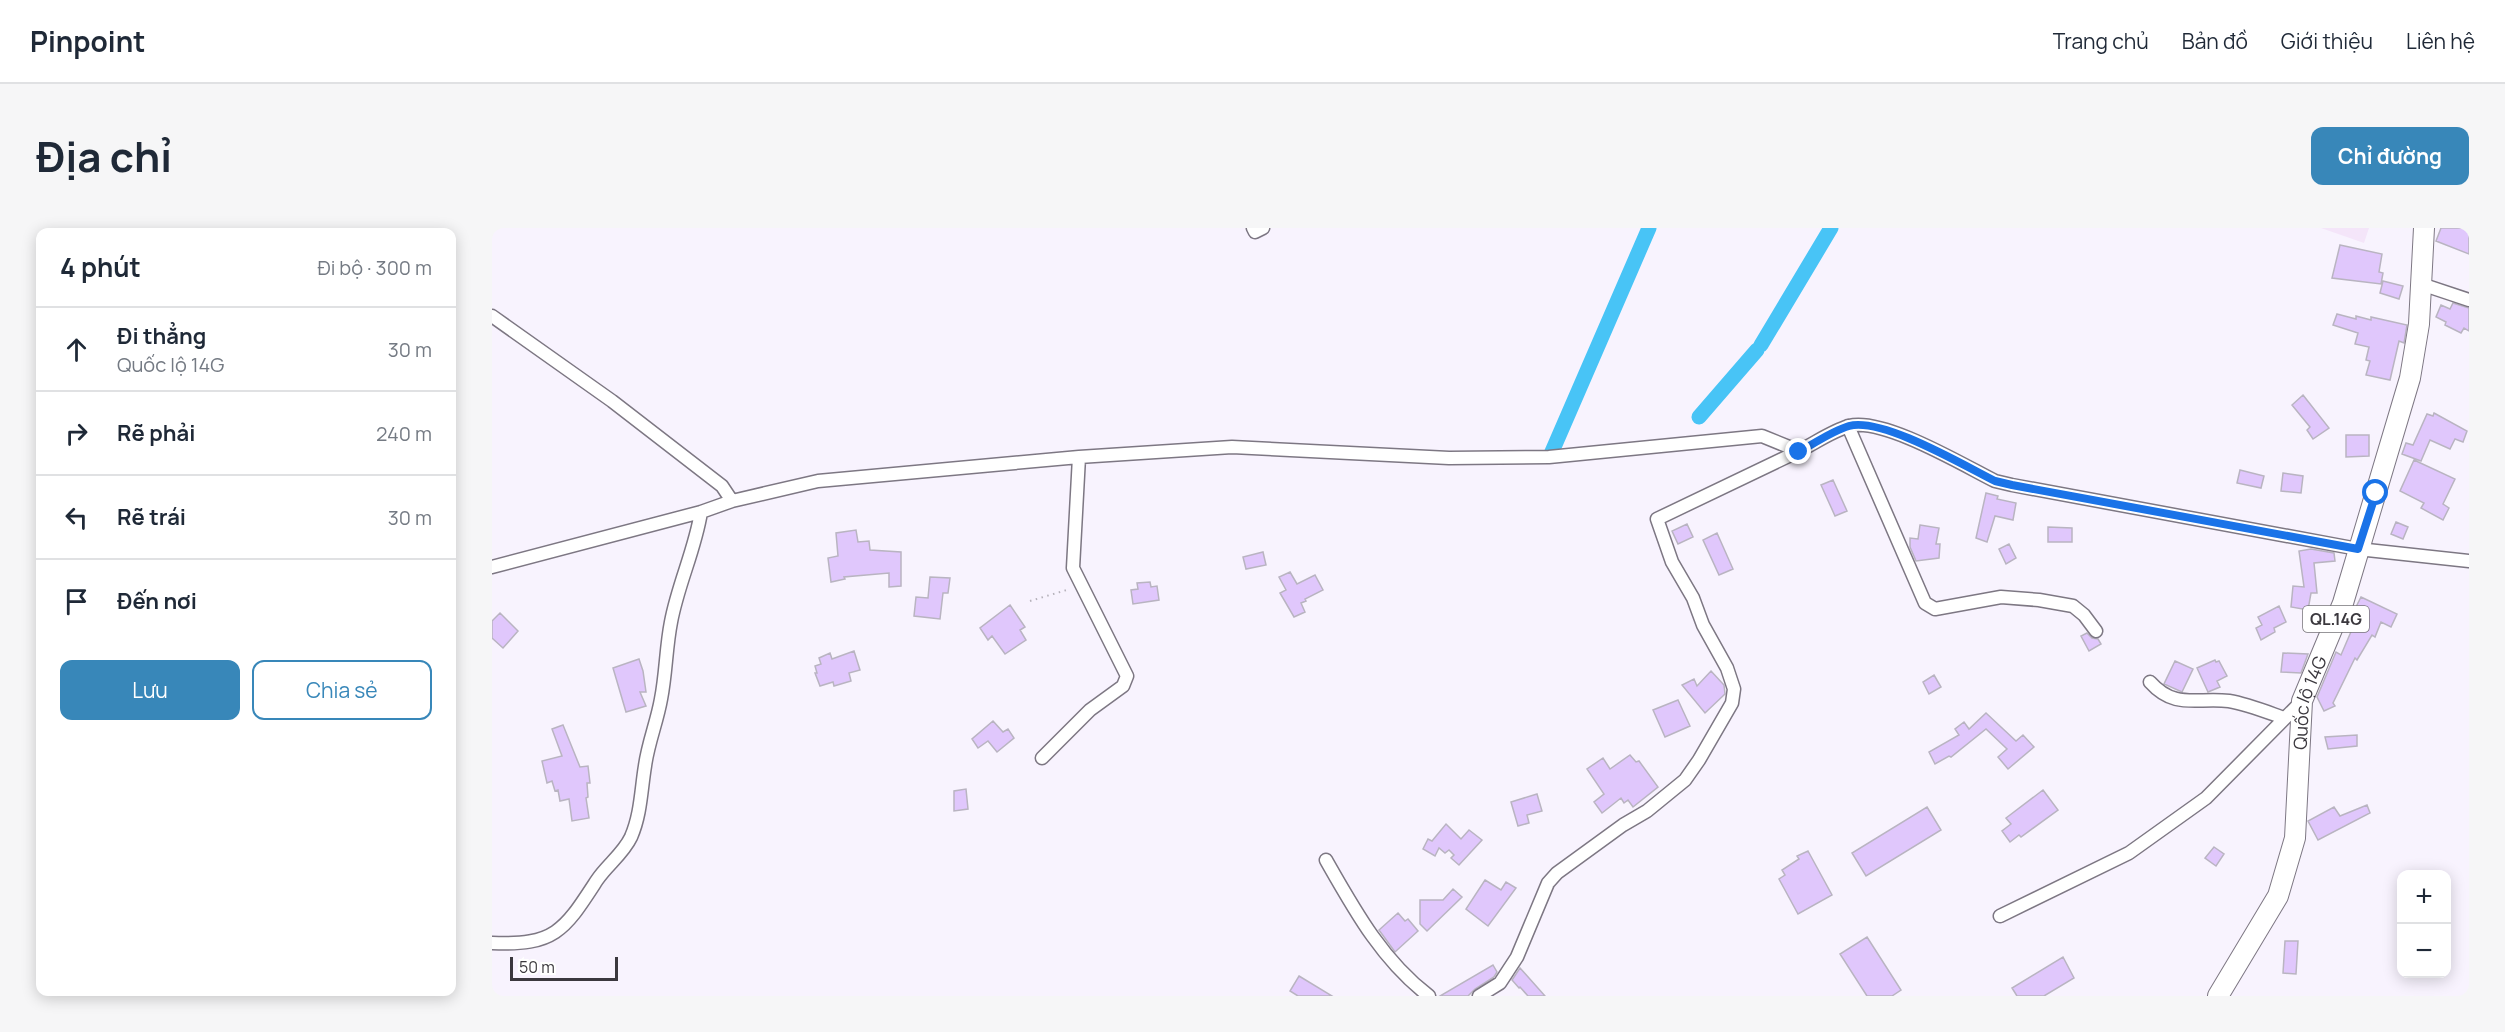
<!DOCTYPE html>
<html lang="vi">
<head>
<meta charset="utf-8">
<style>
	:root { --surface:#fff; --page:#f6f6f7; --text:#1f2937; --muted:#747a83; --line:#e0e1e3; --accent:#3887b9 }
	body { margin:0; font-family:Manrope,sans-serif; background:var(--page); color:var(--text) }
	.controls { position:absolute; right:18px; bottom:18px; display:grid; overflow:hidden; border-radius:12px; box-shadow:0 3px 15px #0003 }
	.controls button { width:54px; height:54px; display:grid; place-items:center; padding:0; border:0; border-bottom:2px solid var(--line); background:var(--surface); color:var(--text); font:30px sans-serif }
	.scale { position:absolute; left:18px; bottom:15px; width:108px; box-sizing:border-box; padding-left:6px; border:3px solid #3b383e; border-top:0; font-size:16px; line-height:21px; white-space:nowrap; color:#3b383e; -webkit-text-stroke:4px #fff; paint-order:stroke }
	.stop { position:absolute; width:18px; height:18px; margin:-14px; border:4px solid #1a73e8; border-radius:50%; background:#fff }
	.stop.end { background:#1a73e8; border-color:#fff; box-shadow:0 2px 6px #0008 }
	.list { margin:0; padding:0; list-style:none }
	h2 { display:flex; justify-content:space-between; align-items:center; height:78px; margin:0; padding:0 24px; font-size:26px }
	h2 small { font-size:20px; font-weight:400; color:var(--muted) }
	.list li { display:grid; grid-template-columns:39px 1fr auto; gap:18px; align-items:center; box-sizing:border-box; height:84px; padding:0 24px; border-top:2px solid var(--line) }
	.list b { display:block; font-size:22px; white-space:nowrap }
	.list p { margin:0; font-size:20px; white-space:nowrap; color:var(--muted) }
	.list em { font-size:20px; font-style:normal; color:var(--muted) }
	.actions { display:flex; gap:12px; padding:18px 24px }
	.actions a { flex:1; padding:14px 0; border:2px solid var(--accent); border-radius:12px; text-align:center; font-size:21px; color:var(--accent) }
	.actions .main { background:var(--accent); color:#fff }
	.icon { flex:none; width:33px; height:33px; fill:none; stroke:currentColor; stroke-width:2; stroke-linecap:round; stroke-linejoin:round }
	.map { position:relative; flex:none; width:1977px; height:768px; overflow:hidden; border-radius:12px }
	header { display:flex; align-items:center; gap:36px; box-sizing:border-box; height:84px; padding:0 30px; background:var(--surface); border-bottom:2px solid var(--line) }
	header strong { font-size:28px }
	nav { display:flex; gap:33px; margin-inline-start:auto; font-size:21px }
	.intro { display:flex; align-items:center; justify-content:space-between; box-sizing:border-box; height:144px; padding:0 36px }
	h1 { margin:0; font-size:42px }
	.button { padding:15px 27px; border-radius:12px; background:var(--accent); color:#fff; font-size:21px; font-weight:700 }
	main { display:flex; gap:36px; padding:0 36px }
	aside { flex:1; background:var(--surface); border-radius:12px; box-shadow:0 3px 15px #0003 }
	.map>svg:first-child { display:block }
	.education { fill:#f4e5f9 }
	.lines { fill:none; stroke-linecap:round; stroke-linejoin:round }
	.canal { stroke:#48c4f6; stroke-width:15 }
	.building { fill:#e0c7fc; stroke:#b9b4c1; stroke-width:1.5 }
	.street-casing { stroke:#7d7783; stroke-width:15 }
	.primary-casing { stroke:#7d7783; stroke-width:22 }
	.path { stroke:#b5b1ba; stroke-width:2; stroke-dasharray:1.5 4.5; stroke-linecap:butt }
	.street { stroke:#fff; stroke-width:12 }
	.primary { stroke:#fff; stroke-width:20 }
	.route { stroke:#1a73e8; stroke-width:8 }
	.labels { text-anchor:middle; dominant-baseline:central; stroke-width:6; stroke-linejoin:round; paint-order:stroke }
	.shield { fill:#fff; stroke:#767478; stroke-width:1.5 }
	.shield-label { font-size:16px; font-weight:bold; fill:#3b383e }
	.street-label { font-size:18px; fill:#3b383e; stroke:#fff }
</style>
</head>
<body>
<header>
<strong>Pinpoint</strong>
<nav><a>Trang chủ</a><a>Bản đồ</a><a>Giới thiệu</a><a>Liên hệ</a></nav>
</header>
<div class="intro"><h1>Địa chỉ</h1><a class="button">Chỉ đường</a></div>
<main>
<aside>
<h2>4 phút<small>Đi bộ · 300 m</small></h2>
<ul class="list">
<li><svg class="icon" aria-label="ahead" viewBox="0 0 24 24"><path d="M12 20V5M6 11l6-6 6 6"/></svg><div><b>Đi thẳng</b><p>Quốc lộ 14G</p></div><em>30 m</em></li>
<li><svg class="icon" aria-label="right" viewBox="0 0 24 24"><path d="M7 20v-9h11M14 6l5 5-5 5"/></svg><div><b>Rẽ phải</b></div><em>240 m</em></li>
<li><svg class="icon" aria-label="left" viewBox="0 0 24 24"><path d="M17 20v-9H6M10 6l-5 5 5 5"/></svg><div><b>Rẽ trái</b></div><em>30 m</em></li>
<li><svg class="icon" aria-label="arrive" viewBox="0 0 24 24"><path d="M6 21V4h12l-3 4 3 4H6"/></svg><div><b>Đến nơi</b></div></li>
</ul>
<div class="actions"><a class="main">Lưu</a><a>Chia sẻ</a></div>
</aside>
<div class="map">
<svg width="1977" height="768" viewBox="0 0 1977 768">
	<rect width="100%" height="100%" fill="#f8f3fe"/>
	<path class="education" d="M1829,0H1877L1872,15Z"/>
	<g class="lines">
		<path class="canal" d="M1269,117L1339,0
			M1207,189L1265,122
			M1059,226L1157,0"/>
	</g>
	<path class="building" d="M1949,0H1977V26L1944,13Z
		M1848,17L1890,26L1887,44L1891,45L1889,56L1840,50Z
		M1891,53L1911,58L1907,71L1888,65Z
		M1961,75L1977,80V103L1972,100L1969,105L1953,97L1954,94L1944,89L1949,77L1958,81Z
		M1845,86L1864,91V88L1879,92V89L1915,97L1912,115L1907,113L1898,152L1874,147L1878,133L1874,132L1877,119L1863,116L1866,105L1841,97Z
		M1811,167L1837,200L1821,211L1815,202L1818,199L1800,177Z
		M1942,185L1975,203L1971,214L1963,211L1958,221L1938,212L1929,233L1910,226L1914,215L1921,217L1935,186L1941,188Z
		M1854,207H1877V228L1854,229Z
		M1922,232L1963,251L1951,276L1957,280L1951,292L1929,280L1932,275L1908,263Z
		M1748,242L1772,248L1769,260L1745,255Z
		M1791,245L1811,248L1809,265L1789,263Z
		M1341,252L1355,283L1343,288L1329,257Z
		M1494,265L1506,268L1505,271L1524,275L1521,292L1503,288L1495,314L1484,310Z
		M1904,294L1916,299L1911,311L1899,306Z
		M1195,296L1201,309L1186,316L1180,303Z
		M1428,297L1447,300L1444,316H1448L1447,330L1424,333L1418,319V310L1426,311Z
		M1556,299L1580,300V314H1556Z
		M364,302L366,314L377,313L378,322L409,324V358L397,359V345L352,349L353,351L339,354L336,330L346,328L344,305Z
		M1225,305L1241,341L1227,347L1211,312Z
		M1517,316L1524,330L1514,336L1507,321Z
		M1819,321L1842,325L1843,333L1822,335L1825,365H1819L1816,382L1799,379L1801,358L1812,359L1807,323Z
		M771,324L774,337L754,341L751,329Z
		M798,344L805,356L823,347L831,362L813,371L814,373L809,375L813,384L802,389L788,365L794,362L787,349Z
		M438,349L458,350L456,365H451L448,391L422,388L424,369L436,370Z
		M658,354L659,359L665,358L667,372L641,376L639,362L646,361L645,355Z
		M1869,369L1905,386L1899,399L1889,394L1883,409L1880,407L1865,432L1863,430L1841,475L1843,478L1832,483L1825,469L1844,424L1849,427L1861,399L1855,397Z
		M518,377L533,399L528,402L534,412L513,426L500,408L496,412L488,400Z
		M1787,378L1794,394L1782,400L1783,404L1769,412L1764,400L1770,397L1766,389Z
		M8,385L26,403L11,420L0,410V393Z
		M1595,405L1600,410L1606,411L1609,416L1597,423L1589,408Z
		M362,423L368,442L357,445L359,453L342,458L341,454L328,458L323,445H325L323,438L329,436L327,430L338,425L340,431Z
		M1791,425L1816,426L1809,445L1789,444Z
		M147,431L151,443L154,464H148L154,478L134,484L121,440Z
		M1723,432L1724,434L1727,433L1735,448L1725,453L1728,459L1716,464L1705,440Z
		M1683,433L1701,441L1690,464L1672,456Z
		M1219,443L1232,457L1233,466L1213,485L1190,457L1202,451L1205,458Z
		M1442,447L1449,459L1437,466L1431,454Z
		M1186,472L1198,498L1173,509L1161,482Z
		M1494,485L1524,513L1531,507L1542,519L1516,541L1506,529L1515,521L1494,501L1459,529L1457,528L1443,536L1437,524L1467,507L1463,501L1472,494L1477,501Z
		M501,493L511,504L516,501L522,510L505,524L496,513L486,520L480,511Z
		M71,497L88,539L96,538L98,555H95L96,569L94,570L97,590L80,593L77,571L68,573L66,562L63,563L60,553L55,555L50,533L70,528L60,501Z
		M1865,507V518L1836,521L1833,509Z
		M1138,527L1144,534L1147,533L1166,559L1141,579L1136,572L1132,575L1129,570L1110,585L1102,574L1112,566L1095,541L1111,530L1118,541Z
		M474,561L476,581L462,583V563Z
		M1551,562L1566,582L1529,609L1527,607L1518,614L1510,603L1519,596L1514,590Z
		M1045,566L1050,583L1035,587L1037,595L1026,598L1019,574Z
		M1875,577L1878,585L1826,612L1816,593L1842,579L1848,588Z
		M1435,579L1449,602L1374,648L1360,625Z
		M954,596L969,611L977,602L990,612L967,637L959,630L962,627L957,622L953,625L947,620L943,628L931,621L936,611L940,613Z
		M1722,619L1732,626L1724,638L1713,630Z
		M1316,623L1340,667L1306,686L1287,651L1293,647L1290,642L1307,631L1305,628Z
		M993,652L1009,662L1014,654L1024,660L996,698L974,681Z
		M961,661L970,669L935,703L928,696V672H951Z
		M906,685L913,693L916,691L926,703L903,724L887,702Z
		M1375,709L1409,762L1400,768H1375L1348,726Z
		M1793,713H1806L1804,746L1791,745Z
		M1571,729L1582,750L1552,768H1525L1520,760Z
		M1001,737L1005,744L1002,749L983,761L976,768H948Z
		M1028,740L1053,768H1036L1028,759L1027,760L1020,752Z
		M807,748L840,768H806L798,763Z"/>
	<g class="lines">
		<g class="street-casing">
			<path id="street" d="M761,0L763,4L771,0
				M1929,56L1977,72
				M0,88L120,173L230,258L240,273L326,253L587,229L740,219L957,230L1057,229L1270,208L1307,223C1323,215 1340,203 1357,198C1391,189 1471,237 1503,253L1520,257L1866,321L1977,333
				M1356,198L1433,375L1443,381L1509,369L1547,372L1581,378L1592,387L1604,403
				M0,339L209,284L240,273
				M1658,454C1683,482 1705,469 1737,473C1755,476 1775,484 1792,490
				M550,530L598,482L631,458L635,448L581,340L587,229
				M834,632C863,683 890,732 937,768
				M1508,688L1637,625L1714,570L1810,473
				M0,715C64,718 73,701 105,652C115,637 131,626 139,609C149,586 149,562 153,538C156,515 165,494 169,471C174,446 174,419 179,394C186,356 203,322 209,284
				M987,768L1008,755L1025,729L1056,655L1065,645L1131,597L1155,583L1193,552L1207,532L1240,475L1242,461L1235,440L1211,397L1201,370L1180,334L1165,291L1307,223"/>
		</g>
		<g class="primary-casing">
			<g id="primary">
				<path id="s1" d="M1726,768L1786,668L1803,610L1810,473L1851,375L1918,150L1927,96L1932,0"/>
			</g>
		</g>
		<path class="path" d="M538,373L578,361"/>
		<use href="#street" class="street"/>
		<use href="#primary" class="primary"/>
	</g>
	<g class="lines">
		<path class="route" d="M1307,224C1323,215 1340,203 1357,198C1390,189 1471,237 1503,253L1520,257L1866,321L1884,265"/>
	</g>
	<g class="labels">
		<rect class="shield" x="1811" y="378" width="66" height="26" rx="4.5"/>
		<g class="shield-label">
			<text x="1844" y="391">QL.14G</text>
		</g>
		<g class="street-label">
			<text stroke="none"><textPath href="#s1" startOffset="314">Quốc lộ 14G</textPath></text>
		</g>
	</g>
</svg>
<div class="controls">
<button>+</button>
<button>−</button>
</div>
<div class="scale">50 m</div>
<div class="stop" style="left:1884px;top:265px"></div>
<div class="stop end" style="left:1307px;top:224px"></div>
</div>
</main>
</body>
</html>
